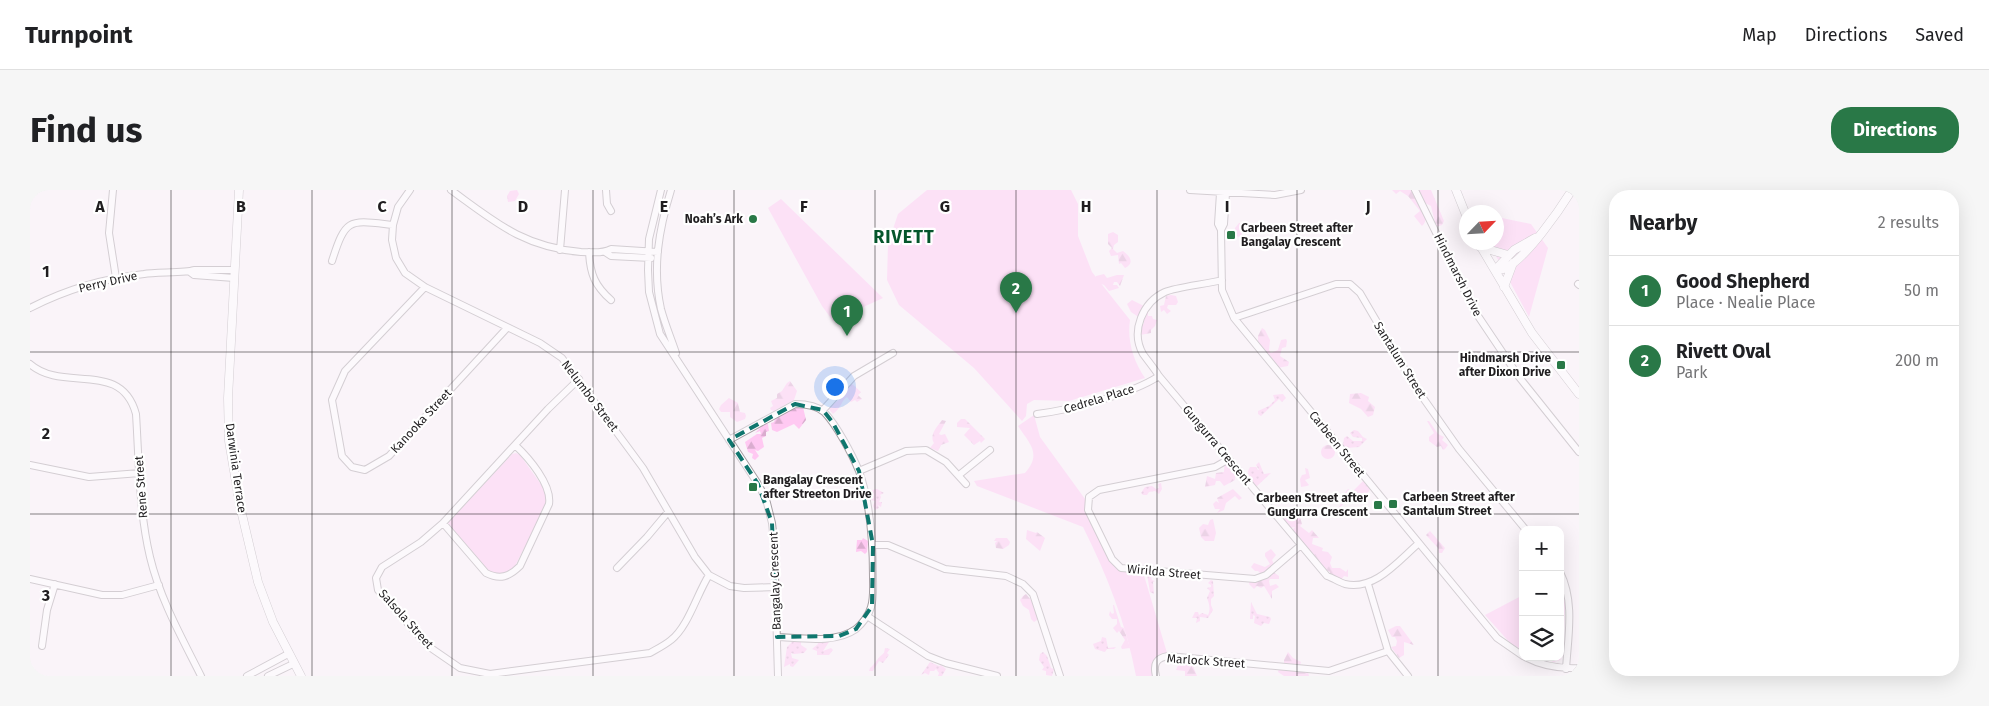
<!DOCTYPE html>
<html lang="en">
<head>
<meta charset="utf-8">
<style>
	:root { --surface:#fff; --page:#f6f6f6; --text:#202124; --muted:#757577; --line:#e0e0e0; --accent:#297847 }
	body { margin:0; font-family:"Fira Sans",sans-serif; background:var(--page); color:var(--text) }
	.controls { position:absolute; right:15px; bottom:15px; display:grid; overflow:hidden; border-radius:10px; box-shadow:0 5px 20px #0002 }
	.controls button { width:45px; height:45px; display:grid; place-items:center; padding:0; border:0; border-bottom:1px solid var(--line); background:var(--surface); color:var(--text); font:25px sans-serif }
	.compass { position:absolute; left:1429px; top:15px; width:45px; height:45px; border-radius:50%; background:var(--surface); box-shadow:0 5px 20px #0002; rotate:65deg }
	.you { position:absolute; left:804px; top:196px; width:18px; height:18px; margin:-12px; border:4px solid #fff; border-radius:50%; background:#1a73e8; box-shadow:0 0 0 8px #1a73e833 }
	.badge { display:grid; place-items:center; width:32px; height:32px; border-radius:50%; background:var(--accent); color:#fff; font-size:16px; font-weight:700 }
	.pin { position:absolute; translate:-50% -41px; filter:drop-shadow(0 1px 2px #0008) }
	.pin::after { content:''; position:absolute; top:26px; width:18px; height:15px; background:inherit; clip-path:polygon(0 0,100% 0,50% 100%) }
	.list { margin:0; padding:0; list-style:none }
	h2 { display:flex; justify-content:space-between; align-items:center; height:65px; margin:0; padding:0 20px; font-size:21px }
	h2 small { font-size:16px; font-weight:400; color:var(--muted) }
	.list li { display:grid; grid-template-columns:32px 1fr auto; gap:15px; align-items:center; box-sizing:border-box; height:70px; padding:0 20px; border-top:1px solid var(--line) }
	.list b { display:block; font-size:19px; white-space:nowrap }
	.list p { margin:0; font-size:16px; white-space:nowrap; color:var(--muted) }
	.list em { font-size:16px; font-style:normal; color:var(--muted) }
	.icon { flex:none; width:28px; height:28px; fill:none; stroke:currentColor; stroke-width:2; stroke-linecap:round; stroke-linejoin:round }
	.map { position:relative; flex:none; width:1549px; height:486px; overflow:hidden; border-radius:20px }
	header { display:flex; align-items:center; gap:30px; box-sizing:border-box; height:70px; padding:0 25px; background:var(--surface); border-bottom:1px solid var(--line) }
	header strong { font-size:24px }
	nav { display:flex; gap:28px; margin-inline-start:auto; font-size:18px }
	.intro { display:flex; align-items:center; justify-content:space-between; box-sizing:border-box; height:120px; padding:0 30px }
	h1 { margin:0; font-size:35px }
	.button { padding:12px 22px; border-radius:20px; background:var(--accent); color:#fff; font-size:18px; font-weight:700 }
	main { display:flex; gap:30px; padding:0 30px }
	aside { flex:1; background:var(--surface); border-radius:20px; box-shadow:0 5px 20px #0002 }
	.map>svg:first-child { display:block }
	.grass { fill:url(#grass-dots) }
	.forest { fill:url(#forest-firs) }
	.park { fill:#ffc9f2 }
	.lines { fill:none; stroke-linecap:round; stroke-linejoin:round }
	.minor-casing { stroke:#a6a0a4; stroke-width:8 }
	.major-casing { stroke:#a6a0a4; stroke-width:9 }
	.minor { stroke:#fff; stroke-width:6 }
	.major { stroke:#fff; stroke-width:8 }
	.marked { fill:none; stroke:#0f766e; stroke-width:4; stroke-dasharray:10 6; stroke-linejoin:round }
	.grid { fill:none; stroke:#201e20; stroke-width:1; stroke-opacity:0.55 }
	.poi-dot { fill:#297847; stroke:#fff; stroke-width:2 }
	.labels { text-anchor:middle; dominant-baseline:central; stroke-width:4.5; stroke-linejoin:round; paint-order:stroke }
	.poi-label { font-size:12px; font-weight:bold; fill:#201e20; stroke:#fff; text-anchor:end }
	.street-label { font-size:12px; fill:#201e20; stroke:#fff }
	.district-label { font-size:18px; font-weight:bold; letter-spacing:1px; fill:#05562c; stroke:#fff }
	.grid-label { font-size:16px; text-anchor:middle; font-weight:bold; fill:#201e20; stroke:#fff; stroke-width:4.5; stroke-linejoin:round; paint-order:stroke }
</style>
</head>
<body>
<header>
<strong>Turnpoint</strong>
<nav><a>Map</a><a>Directions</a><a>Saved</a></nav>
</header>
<div class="intro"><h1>Find us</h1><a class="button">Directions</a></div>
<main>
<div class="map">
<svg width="1549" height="486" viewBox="0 0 1549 486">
	<defs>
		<pattern id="grass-dots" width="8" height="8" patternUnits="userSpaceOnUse" patternTransform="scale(1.25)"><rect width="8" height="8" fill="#ffc9f2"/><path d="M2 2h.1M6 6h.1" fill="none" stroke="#daaccf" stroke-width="1.8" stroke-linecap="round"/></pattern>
		<pattern id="forest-firs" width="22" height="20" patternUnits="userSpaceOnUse" patternTransform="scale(1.25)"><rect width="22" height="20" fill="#ffc9f2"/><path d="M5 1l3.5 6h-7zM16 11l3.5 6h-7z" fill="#daaccf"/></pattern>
	</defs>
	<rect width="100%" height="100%" fill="#faf4f9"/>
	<path class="grass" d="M1253,204L1256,208L1252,212L1249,209L1231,226L1228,224V221L1239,216L1245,210L1243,205Z
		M1324,240L1328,241L1333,247L1337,249L1329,257L1316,258L1313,255L1314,248L1317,246L1323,251H1332V248L1323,247L1320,243Z
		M1229,272L1234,284L1241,283L1226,297L1219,289L1218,281L1220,277H1226L1228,280H1229L1226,275Z
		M1131,293L1132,299L1129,304L1125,301L1119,302L1117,305H1113L1111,303L1115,297L1122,296L1126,299L1129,298L1128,294Z
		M847,299L854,303L850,305L851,307L849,312H852L851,317L848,315L849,318L845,320L843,316L845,311L841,310L840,306L843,304L842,300Z
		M1318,299L1321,301L1319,303H1326L1308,319L1314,308L1312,306Z
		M1117,384H1120L1122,390L1125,391L1123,392L1124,404L1120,402Z
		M1181,390L1183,391L1184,406L1181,409V415L1183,420L1178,428L1170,427V431L1166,433L1167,428H1162L1165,422H1168L1169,425L1172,423L1178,425C1181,419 1179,413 1177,408L1180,401L1177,398L1181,397V395L1178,393Z
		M1221,412L1227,424L1240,427L1241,429L1239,434L1234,433L1231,436L1224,433L1225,426L1223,425V429H1220Z
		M1072,447L1076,448L1078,458L1086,457L1084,459H1077L1075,462L1065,459L1063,454L1071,451Z
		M787,451L799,452L793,461L801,458L803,460L799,465H787V461L782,459L788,454Z
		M762,452H771V455L777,459L774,463L764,464L761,463L762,468L769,470L763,477L760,476V474L754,477L757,457Z
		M855,458L860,459L857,463L859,465L853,473L849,471L843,481H839L840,478C846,473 847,468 854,463Z
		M1013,462L1017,466L1021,478L1024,479L1022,486L1016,485V481L1012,480L1014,477L1009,470L1010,464Z
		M900,472L909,476L911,475L916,479L912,486H908L909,483L906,479L904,481H900L899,485L895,483L891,485Z"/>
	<path class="forest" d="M487,0L489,4L485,11L478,12L477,6L480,1Z
		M1362,0H1382L1387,3L1390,2L1389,0H1401L1414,31L1412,35L1406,37L1401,16L1395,13L1392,18C1395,26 1398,30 1392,36L1384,26L1390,21L1378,6L1370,1L1366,4Z
		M1209,33H1214L1217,41L1212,43L1211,47L1204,46L1205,38Z
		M1083,42L1088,45V52L1084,55L1083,59L1087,63L1093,61C1100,66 1105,73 1095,78L1091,73L1089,74L1088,65L1081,66L1079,61L1082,58L1078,54V44Z
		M1074,84L1077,88L1087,85H1094L1090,96L1087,92H1084L1083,95H1087L1089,98L1079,101L1074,95L1066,92V86Z
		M1141,105L1146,106L1148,112L1146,115H1138L1137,118L1141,121L1137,124L1134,120L1131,122L1130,116L1134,115L1136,106Z
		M1102,110L1114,116L1118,122V126H1122L1123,129L1127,130L1125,136L1121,140V143L1110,145V135L1114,134L1113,130L1101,122L1097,114Z
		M1232,138L1235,140L1240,150L1239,160L1241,163L1248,160L1251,150L1256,149L1257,151L1256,157L1252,158L1250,166L1259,172L1258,176L1247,178L1228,154V146Z
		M760,191L767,201L764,210L744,221L741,220L740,218L743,216L741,211L747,208V204L752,201L757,193Z
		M821,193L831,202L828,205L832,209L827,212L825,210L821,212L817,207C811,211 812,217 803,224L798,218L810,209L815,198Z
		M1331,203L1339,207L1338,211L1345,217L1343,225L1338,227L1331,219L1319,213L1320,204Z
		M699,208L708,213L710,222L715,223L716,226L715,229L707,232L700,227V222H691L689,219L691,215Z
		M762,216L773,217L776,230L769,239L764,234L747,242L742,240L741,233L744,232L746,225L757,222Z
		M931,229H935L955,249L951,253L950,251L944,255L934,245L940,238L927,237V233Z
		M912,230L916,231L909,244L911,245L915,244L919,252L911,255L908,261L900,258L904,253C899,245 907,237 912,230Z
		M1397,231H1399L1408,244L1414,247L1412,250L1418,255L1415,259L1413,260L1411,256L1407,257L1399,251V247L1404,243Z
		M734,234H738L739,241L736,242V246L732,248L734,257L728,261L725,260L729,266L725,270L722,268L723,264L718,262L715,252L727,244H731L730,241L725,243Z
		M1291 262a7 7 0 1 1 14 0a7 7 0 1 1-14 0Z
		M1195,267L1205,278V290L1194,296L1190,291H1186L1185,295L1175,297L1177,286L1185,289L1186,283L1194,282Z
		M1275,278L1278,279L1280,288L1275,290L1279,295L1277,296L1271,297L1270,289L1272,285L1276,284Z
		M1333,291L1340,299L1335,309L1328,305L1324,300Z
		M1203,299L1212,308L1209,310L1205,306L1196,313L1194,320L1187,323L1190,319H1185L1183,314L1186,311L1189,313L1187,308Z
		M1267,317L1272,334L1270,336L1279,343L1282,340L1289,348H1283L1282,354L1293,358L1292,361L1298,362L1302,367L1300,373L1302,378H1310L1316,382L1318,379V387L1314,386L1310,391L1300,386V382L1293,378L1290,371L1283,366L1262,340L1265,337L1261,338L1252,330L1255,321L1260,319L1264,321Z
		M1183,329L1186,343L1184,351H1175L1171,347L1169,338L1173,334L1178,335L1180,330Z
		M997,340L1006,343L1007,342L1015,348L1010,361L996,349Z
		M1400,341L1415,358L1412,363H1409L1408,358L1396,345Z
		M833,348L838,351L837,362L835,364L831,361L826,362L827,350H832Z
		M966,348H977L980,352L979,355L973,359L966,358L965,353L967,351H964Z
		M1241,359L1246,365L1242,370L1246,378L1243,382L1249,386V389H1240L1239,391L1240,396L1246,394L1249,397L1242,401V409L1234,396L1231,398L1227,396L1224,399L1219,394L1220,390H1230L1239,388V385L1231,384L1228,381H1225L1221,377L1224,373L1235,377L1240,374L1235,366V363Z
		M996,404C1002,411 1011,421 1007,430L1004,432L1001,429L999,420L993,416L990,410L993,406Z
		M1083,415H1084L1091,437L1094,438L1100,458L1092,459L1091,457L1095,450L1089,441L1087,443L1083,438L1087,434V429H1082L1079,425L1080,421L1082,424L1084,423Z
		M1366,436H1370L1384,455L1374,452V465L1369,468L1361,457L1366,456L1367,451L1365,447H1362L1358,440Z
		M1258,462L1263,468L1271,472L1270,475L1264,474L1262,476L1278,482L1279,486H1254L1248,482L1249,478L1254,479V470Z
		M1151,469L1161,472L1160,474L1163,476L1167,486H1155V481L1146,480L1148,475L1152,474Z"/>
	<path class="park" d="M897,0H1041L1048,14V46L1062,82L1100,130C1097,150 1103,171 1115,188L1039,211L1004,210L997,214L996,226L992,231L944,178L869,115L857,90L858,54L868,24Z
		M751,9L853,108L803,131L792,116L738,18Z
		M1467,27L1501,34L1518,58L1499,127L1459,53L1466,52Z
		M1004,225L1010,247L1055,309L1081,369L1090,380L1113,382L1137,463C1123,463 1121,474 1124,486H1106C1096,433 1077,385 1053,337L947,296L944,291L995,283C1012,264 1000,254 988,236Z
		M486,263L490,265L515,300L517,307L516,315L484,378C475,384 469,385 459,381L418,333L482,264Z
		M1530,393L1535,412L1533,465L1530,470L1524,472L1510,467H1530Z
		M1493,405V460L1481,454L1455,425Z"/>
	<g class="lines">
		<g class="minor-casing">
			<path id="minor" d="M83,0L79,43L86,88
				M380,0L368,17L363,35L362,50L366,68L375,83L395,97L510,153L532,168L613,278L665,367L679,385L700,396L714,398L746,397
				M421,0C465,32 493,57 551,62C561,62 572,64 581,59L628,62
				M576,0L577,14L581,21
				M631,0L619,49L618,80L619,102L630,144L728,294L736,309L742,333L744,352L748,486
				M641,0C629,39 622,78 631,119C635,134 641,148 646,163
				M1160,0L1245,5L1271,0
				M1385,0L1444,120L1489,187L1549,262
				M1190,3L1188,34L1191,40L1192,100L1204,128L1467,448L1493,466
				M1191,40L1194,34L1196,3
				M530,60L535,0
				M559,62C560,84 565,96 581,110
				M575,62L581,66L621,68
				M302,71C316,27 319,30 363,35
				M160,82L164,85L204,88
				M1192,90C1177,94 1147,97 1135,102C1113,112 1100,141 1113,164C1118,171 1124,178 1129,186L1297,386C1303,388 1309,392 1315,394C1345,401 1368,371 1389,353
				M1548,94L1549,95
				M395,97L315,181L302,210L312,266L322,277L335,280L359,266L477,138
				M0,118C35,100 76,88 114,84C125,82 157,83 164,80H204
				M1204,128L1306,94H1320L1330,103L1384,195L1429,259L1496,340
				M0,174C33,203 91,169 106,224C109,271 109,321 120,367C130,409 152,448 171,486
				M549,189L518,219L413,333L391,352L352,377L346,388L348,400L398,456L430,478L460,484L620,463C627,459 635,455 641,450C658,437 667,404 679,385
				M793,220L824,186L863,163
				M1007,224C1040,220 1102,204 1129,186
				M699,250L765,214C774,214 786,215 794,222C806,234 822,264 829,281C841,314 843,352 843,387C843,396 844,408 841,417C839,425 832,434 826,439C805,454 771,448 747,447
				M1199,269L1185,277L1069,300L1059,307L1058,320L1082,369L1091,378L1225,389L1236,385L1271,355
				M0,275L59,287L110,283
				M829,281L876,261L896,260L916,272L936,294
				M929,285L960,260
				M413,333L456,383C470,390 479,387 490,376L519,314C522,295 499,268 485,255
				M843,355H858L915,379L976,386L993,394L1003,404L1030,486
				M587,378L617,347L638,322
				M1530,382C1545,412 1538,446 1536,479
				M0,389L72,405H92L129,395
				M1338,394L1358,461L1378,486
				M837,426L898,466L916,473L967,486
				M12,456L17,420L25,394
				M1495,467C1512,476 1530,479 1549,478
				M217,486L258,464
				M238,486L263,474
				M1126,486C1123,474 1126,468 1138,466L1299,481L1358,461"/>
		</g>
		<g class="major-casing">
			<path id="major" d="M209,0L198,208L199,251L210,316L228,392L243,432L271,486
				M1426,0L1436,25
				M1448,52L1502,143L1549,204
				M1450,57L1478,65
				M1465,80C1468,80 1473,80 1476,78C1497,67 1529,21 1542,0
				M1465,80L1484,60L1505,48
				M1474,97L1483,73"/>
		</g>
		<use href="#minor" class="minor"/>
		<use href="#major" class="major"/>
	</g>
	<path d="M0 0H1549V486H0ZM765,214L793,220L803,233L829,281L843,355L842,416L826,439L809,446L747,447L742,333L728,294L699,250Z" fill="#faf4f9" fill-opacity=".55" fill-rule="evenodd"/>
	<path class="marked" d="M765,214L793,220L803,233L829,281L843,355L842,416L826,439L809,446L747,447L742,333L728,294L699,250Z"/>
	<path class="grid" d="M141,0V486M282,0V486M422,0V486M563,0V486M704,0V486M845,0V486M986,0V486M1127,0V486M1267,0V486M1408,0V486M0,162H1549M0,324H1549"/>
	<g class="poi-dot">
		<circle cx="723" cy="29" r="5"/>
		<rect x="1196" y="40" width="10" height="10" rx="2.5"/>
		<rect x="1526" y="170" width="10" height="10" rx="2.5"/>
		<rect x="718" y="292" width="10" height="10" rx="2.5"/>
		<rect x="1358" y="309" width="10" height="10" rx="2.5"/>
		<rect x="1343" y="310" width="10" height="10" rx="2.5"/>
	</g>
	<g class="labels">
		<g class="poi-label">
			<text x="713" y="29">Noah’s Ark</text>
			<text x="1211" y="38" text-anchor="start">Carbeen Street after<tspan x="1211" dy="14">Bangalay Crescent</tspan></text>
			<text x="1521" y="168">Hindmarsh Drive<tspan x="1521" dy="14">after Dixon Drive</tspan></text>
			<text x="733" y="290" text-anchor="start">Bangalay Crescent<tspan x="733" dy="14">after Streeton Drive</tspan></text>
			<text x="1373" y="307" text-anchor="start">Carbeen Street after<tspan x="1373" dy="14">Santalum Street</tspan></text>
			<text x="1338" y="308">Carbeen Street after<tspan x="1338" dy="14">Gungurra Crescent</tspan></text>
		</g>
		<g class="street-label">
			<text transform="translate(1428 85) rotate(63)">Hindmarsh Drive</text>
			<text transform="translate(78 92) rotate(-13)">Perry Drive</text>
			<text transform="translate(1370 170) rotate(58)">Santalum Street</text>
			<text transform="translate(560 206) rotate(53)">Nelumbo Street</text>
			<text transform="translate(1069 209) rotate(-17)">Cedrela Place</text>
			<text transform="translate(391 231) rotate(-47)">Kanooka Street</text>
			<text transform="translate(1307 254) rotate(51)">Carbeen Street</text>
			<text transform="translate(1187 255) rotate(50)">Gungurra Crescent</text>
			<text transform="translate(206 278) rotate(82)">Darwinia Terrace</text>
			<text transform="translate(111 297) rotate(-94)">Rene Street</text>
			<text transform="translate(1134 382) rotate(5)">Wirilda Street</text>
			<text transform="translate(745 391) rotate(-92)">Bangalay Crescent</text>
			<text transform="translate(376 429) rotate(48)">Salsola Street</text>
			<text transform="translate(1176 471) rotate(4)">Marlock Street</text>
		</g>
		<g class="district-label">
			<text x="874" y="47">RIVETT</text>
		</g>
	</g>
	<g class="grid-label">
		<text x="70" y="22">A</text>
		<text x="211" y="22">B</text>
		<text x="352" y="22">C</text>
		<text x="493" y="22">D</text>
		<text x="634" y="22">E</text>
		<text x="774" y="22">F</text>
		<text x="915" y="22">G</text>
		<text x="1056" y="22">H</text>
		<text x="1197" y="22">I</text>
		<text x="1338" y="22">J</text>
		<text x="16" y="87">1</text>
		<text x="16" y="249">2</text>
		<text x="16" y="411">3</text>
	</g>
</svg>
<div class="controls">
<button>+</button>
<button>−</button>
<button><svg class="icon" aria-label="layers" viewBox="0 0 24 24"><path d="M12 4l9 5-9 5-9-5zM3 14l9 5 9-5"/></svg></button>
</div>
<svg class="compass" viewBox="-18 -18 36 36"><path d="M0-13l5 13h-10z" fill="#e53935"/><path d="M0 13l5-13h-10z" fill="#757577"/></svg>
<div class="you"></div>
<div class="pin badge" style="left:817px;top:146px">1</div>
<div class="pin badge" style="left:986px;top:123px">2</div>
</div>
<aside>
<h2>Nearby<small>2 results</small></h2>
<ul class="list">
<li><span class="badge">1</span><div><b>Good Shepherd</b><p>Place · Nealie Place</p></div><em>50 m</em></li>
<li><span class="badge">2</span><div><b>Rivett Oval</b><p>Park</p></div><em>200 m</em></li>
</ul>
</aside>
</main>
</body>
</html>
